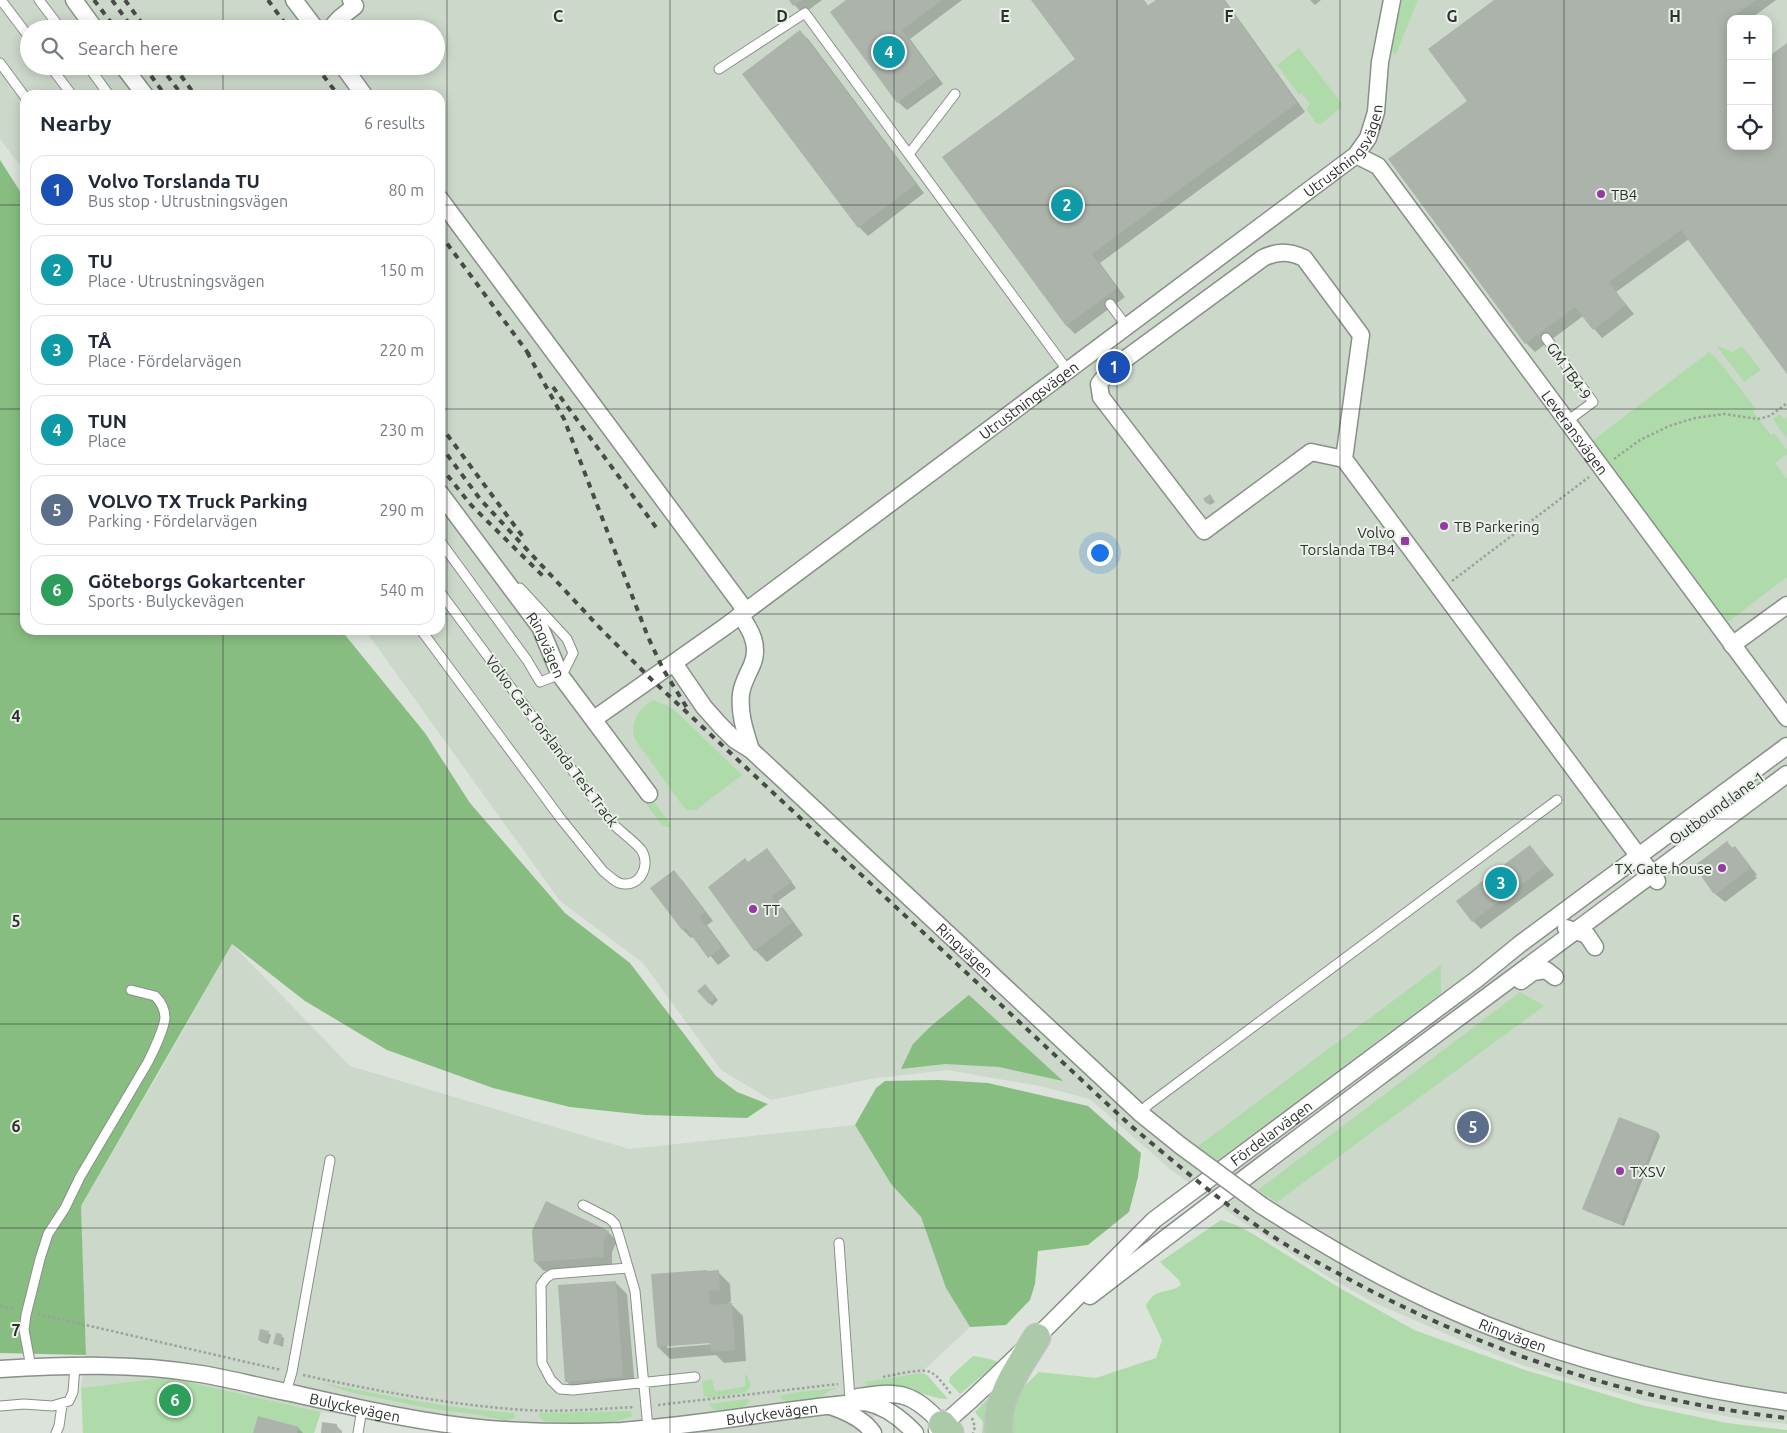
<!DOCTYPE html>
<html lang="en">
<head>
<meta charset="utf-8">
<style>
	:root { --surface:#fff; --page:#f6f6f7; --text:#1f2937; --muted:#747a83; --line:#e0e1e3; --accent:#b45309 }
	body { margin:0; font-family:Ubuntu,sans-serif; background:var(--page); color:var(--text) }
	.controls { position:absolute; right:15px; top:15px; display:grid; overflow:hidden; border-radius:10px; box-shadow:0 2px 12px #0003 }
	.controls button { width:45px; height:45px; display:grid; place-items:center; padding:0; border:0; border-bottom:1px solid var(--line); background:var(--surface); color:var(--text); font:25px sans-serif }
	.you { position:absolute; left:1099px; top:552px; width:18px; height:18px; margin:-12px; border:4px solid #fff; border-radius:50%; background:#1a73e8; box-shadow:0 0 0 8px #1a73e833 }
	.badge { display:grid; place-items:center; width:32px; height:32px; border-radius:50%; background:var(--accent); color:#fff; font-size:16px; font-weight:700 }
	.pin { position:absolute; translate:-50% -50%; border:2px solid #fff; box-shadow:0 1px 5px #0006 }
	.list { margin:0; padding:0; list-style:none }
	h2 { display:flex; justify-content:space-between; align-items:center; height:65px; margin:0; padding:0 20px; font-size:21px }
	h2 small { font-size:16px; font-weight:400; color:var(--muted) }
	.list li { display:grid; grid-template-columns:32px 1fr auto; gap:15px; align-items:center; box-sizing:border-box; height:70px; margin:0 10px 10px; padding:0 10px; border:1px solid var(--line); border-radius:15px }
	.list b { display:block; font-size:19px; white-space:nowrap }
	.list p { margin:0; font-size:16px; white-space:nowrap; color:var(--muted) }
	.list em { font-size:16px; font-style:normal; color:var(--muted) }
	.icon { flex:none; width:28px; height:28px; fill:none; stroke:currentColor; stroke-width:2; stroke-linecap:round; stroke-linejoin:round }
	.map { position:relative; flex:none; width:1787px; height:1433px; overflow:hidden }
	.search { position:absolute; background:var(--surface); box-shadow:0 2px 12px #0003; left:20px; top:20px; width:425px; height:55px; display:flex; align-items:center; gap:12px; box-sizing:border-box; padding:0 18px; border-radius:28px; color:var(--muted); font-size:19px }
	.panel { position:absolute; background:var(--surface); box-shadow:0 2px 12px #0003; left:20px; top:90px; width:425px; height:545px; border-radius:15px }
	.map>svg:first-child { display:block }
	.built { fill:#cbd8ca; fill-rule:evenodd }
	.green { fill:#afdbaa }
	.forest { fill:#88bd82 }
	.shadow { fill:#0003; fill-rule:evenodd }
	.building { fill:#acb3ab }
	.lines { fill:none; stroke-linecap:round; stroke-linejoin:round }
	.service-casing { stroke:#899089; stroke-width:11 }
	.minor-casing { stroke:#899089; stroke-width:19 }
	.primary-casing { stroke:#c0c1c0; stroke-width:29 }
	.path { stroke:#9ba19b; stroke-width:2.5; stroke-dasharray:2.5 2.5; stroke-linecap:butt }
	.service { stroke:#fff; stroke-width:9 }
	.minor { stroke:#fff; stroke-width:16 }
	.primary { stroke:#abcaa7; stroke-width:26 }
	.rail { stroke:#484b48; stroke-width:4; stroke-dasharray:6 6; stroke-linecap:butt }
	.minor-bridge-casing { stroke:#899089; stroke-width:19; stroke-linecap:butt }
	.minor-bridge { stroke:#fff; stroke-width:16 }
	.grid { fill:none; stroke:#2e312e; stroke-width:1; stroke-opacity:0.55 }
	.poi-dot { fill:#9539a3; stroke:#e9f0e8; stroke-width:2 }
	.labels { text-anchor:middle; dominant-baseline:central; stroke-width:4; stroke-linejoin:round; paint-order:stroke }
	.street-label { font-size:15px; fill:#2e312e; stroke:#e9f0e8 }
	.poi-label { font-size:15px; fill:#2e312e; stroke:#e9f0e8; text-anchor:start }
	.grid-label { font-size:16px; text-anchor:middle; font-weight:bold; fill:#2e312e; stroke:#e9f0e8; stroke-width:4; stroke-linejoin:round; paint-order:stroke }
</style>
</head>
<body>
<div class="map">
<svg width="1787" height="1433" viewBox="0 0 1787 1433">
	<rect width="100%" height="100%" fill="#dce3db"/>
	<path class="built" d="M0,0H1787V1424L1746,1420L1645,1401L1522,1365L1460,1340L1373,1302L1330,1278L1244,1223L1171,1170L1090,1099L1040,1086L947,1070L870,1079L771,1100L721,1070L643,963L560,901L365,630H440V95H25V172L0,139ZM1731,19H1768V146H1731ZM29,29H436V66H29Z
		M232,944L350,1066L629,1149L855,1125L891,1184L921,1217L946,1288L970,1327L857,1433H468L440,1430L345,1414L321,1412L167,1377L81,1388L86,1355L81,1206L167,1059Z"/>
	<path class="green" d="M1402,0H1418L1396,54L1390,51Z
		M1299,48L1342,104L1341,108L1321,124L1316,123L1306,109L1310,104L1302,93L1299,95L1277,65Z
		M1716,345L1732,352L1742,346L1761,370L1744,382Z
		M1709,352L1713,356L1714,355L1756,409L1753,412L1771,435L1774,433L1787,450V454L1775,463L1787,479V577L1728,622L1591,442Z
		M1780,414L1784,419L1787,416V439L1773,419Z
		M653,700L670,707L679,714L742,775L696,810H687L682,805L634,738C630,722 639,708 653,700Z
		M620,756L672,826L670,828L662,825L611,757Z
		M1441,965V993L1216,1161L1197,1147Z
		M1520,992L1544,1006L1277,1202L1258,1190Z
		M1221,1220L1236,1225L1253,1234L1338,1287L1414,1330L1525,1370L1641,1405L1727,1423L1787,1430V1433H1011V1399L1039,1372L1096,1378L1156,1358L1162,1340L1146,1306C1155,1286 1168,1295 1181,1285L1179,1280L1160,1262Z
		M973,1356C980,1357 992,1359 998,1362L960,1394L949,1382L950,1377Z
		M922,1373L927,1375L948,1399C935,1399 924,1393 912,1391C898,1388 884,1388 871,1388L864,1382Z
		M745,1374L748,1377L751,1386L746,1392L712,1398L704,1396L702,1381L712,1379L714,1389L716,1391L743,1387L745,1386Z
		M167,1377L321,1412L314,1433H83L81,1388Z
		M322,1383C385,1395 449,1409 514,1413L515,1418L506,1421L480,1415L433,1409L349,1392Z
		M836,1388V1389C826,1390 825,1397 817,1398C806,1400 786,1406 779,1396L800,1392Z
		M994,1392L991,1433H982L983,1422L975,1412Z
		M748,1399L749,1402C742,1412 726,1410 714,1410L709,1404Z
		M631,1411L632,1416L621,1420L610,1422L582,1424L544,1421L539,1416V1413Z"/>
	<path class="forest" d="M0,160L25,199V630H341L425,733L470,803L565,913L630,963L716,1076L737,1092L768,1104L747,1118L645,1115L570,1107L493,1088L387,1050L305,1001L232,944L81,1206L86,1355L0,1353Z
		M969,995L1063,1081L999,1067L945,1064L901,1069L913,1044L931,1026Z
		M939,1080L988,1083L1088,1106L1141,1153L1138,1177L1129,1212L1088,1245L1038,1251L1035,1284L1030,1300L1006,1325L970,1327L946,1288L921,1217L891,1184L855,1125L876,1088L885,1081Z"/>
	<path class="shadow" d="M790,0H822L803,14Z
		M848,0H962L910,39L943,84L907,110L898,102Z
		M1033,0H1144L1149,7L1158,0H1225L1305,112L1100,263L1125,297L1075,334L1066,325L1077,60Z
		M1310,0H1321L1315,5Z
		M1496,0H1776L1750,19H1731V146H1768L1787,45V372L1689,239L1616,292L1634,314L1602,338L1583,316L1535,352L1526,343L1390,159L1468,102Z
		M800,32L809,40L924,193L868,236L859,227Z
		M1212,498L1215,502L1210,505L1208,503Z
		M1727,843L1743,857L1757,875L1755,876L1757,878L1725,902L1714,893Z
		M1530,847L1554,875L1481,929L1473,921Z
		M772,856L796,888L778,901L803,935L767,962L755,950L748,863Z
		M673,872L682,880L713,921L707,925L730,956L718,965L694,936L691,938L683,930Z
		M705,986L718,1000L712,1006L699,991Z
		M1620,1118L1658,1133L1660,1136L1624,1226L1586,1211L1584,1209Z
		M608,1232L617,1241L612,1252V1265L544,1271L535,1262Z
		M718,1272L730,1284L731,1302H729L743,1316L746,1361L724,1363L716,1355L670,1359L658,1347ZM716,1342V1344L667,1348V1345Z
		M615,1282L627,1294L635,1389L578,1393L566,1381Z
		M268,1333L271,1335L268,1344L261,1342L259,1340Z
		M277,1334L284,1338L283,1347L275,1344Z
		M336,1425L342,1431V1433H322Z
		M298,1428L303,1433H255Z"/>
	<path class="building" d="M789,0H802L793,6Z
		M846,0H942L902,30L935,75L897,103L830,12Z
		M1031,0H1143L1147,6L1156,0H1224L1297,103L1092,254L1117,288L1066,326L942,157L1075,59Z
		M1494,0H1756L1735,15L1738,19H1731V146H1768V57L1787,43V374L1681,230L1609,282L1626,305L1593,330L1575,307L1525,344L1388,159L1467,101L1428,49Z
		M800,30L916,184L858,228L742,74Z
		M1210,494L1213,499L1207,504L1203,499Z
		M1727,841L1732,848L1735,846L1750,866L1748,867L1749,869L1716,894L1713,893L1694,866Z
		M1530,845L1546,866L1472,922L1456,901Z
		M767,848L792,882L772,896L792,923L754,951L708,887L745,858L748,862Z
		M674,870L705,912L699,916L722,947L708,958L686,928L682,930L650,888Z
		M705,984L716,997L709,1004L697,991Z
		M1619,1117L1658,1132L1621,1225L1582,1209Z
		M546,1201L609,1231L603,1243L604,1257L534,1262L532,1231Z
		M707,1270V1271L719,1270L720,1290L709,1291L710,1305L732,1303L735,1350L711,1352L710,1343L657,1347L651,1274Z
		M616,1281L623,1377L565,1382L558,1285Z
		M260,1329L269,1331L266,1342L258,1340Z
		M276,1333L282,1334L280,1345L273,1344Z
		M258,1416L299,1427L297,1433H253Z
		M322,1422L337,1424L336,1433H321Z"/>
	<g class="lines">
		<g class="service-casing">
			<path id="service" d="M1,0L29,37
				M39,0L61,29
				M0,63L25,97
				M50,66L72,95
				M88,66L109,95
				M719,69L805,13L1068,371
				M909,154L955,94
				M1110,304L1127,327
				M1546,338L1593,402L1566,422
				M440,541L527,660L540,682L563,673L573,653L567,639L520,588
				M421,630L561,819L603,871C608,875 613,880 619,883C639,889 651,867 642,851C637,843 618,830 610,821L440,592
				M1140,1113L1148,1105L1557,800
				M583,1205L610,1219L615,1224L619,1236L635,1291L648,1428
				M839,1243L850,1399
				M628,1268L552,1274L546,1278L541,1285L542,1363L551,1380L560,1389L573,1390L695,1377
				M31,1367L24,1330L26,1315L40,1259L48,1234L65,1208L80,1177L148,1062C153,1052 164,1028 165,1018C165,1009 161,1002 155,996L131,990
				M286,1392L292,1372L330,1160
				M0,1406L24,1404L52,1406L69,1401L73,1392L75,1366
				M56,1433L59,1426L62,1405
				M358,1433L362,1409"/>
		</g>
		<g class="minor-casing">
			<g id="minor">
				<path d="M74,0L95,29"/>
				<path d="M294,0L316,29"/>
				<path d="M330,29L340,18L355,6L351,0"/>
				<path d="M123,66L145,95"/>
				<path d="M343,66L364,95"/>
				<path id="s1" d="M1356,155L1378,166L1787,718"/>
				<path d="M440,199L746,611"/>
				<path d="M1344,459L1361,335L1304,258C1289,251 1277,251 1263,258L1109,371L1099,384L1101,397L1204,531L1311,452L1344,459L1657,881"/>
				<path id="s2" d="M440,493L540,627L560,675L649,794"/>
				<path d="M740,615C751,630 760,646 752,665C748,674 742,684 741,694C739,714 745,731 751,750"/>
				<path d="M1732,645L1787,605"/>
				<path id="s3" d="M674,663L704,707L720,725L735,740L751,750L778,775L1140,1113L1181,1146"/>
				<path id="s4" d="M594,719L726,626L1356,155L1368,138L1376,112L1380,62L1392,0"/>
				<path d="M1566,928L1587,935L1595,947"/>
				<path d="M1521,981L1533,972L1546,970L1555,977"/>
				<path id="s5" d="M1261,1205C1323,1245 1386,1282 1453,1311C1557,1357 1675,1386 1787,1402"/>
				<path d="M1090,1296C1320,1119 1554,947 1787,774"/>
				<path id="s6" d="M0,1369C67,1365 134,1363 201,1374C231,1379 261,1387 291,1393C357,1408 422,1423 489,1429C533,1432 578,1433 621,1431C703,1425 783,1409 865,1402C885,1406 901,1418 915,1433"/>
				<path d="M858,1397C900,1390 913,1393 942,1424"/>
				<path d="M830,1406C845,1411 864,1419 873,1433"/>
				<path id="s7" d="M937,1430L972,1399L1037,1337L1154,1220L1477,979L1520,944L1787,746"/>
			</g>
		</g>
		<g class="primary-casing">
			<path id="primary" d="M942,1424L950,1433
				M999,1433C995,1397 1019,1367 1037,1337"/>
		</g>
		<path class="path" d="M1614,459L1640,440L1669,426L1695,418L1724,414L1758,419L1770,416L1787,403
			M1452,581L1589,477
			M0,1306L15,1309
			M38,1314L281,1370
			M303,1375C377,1391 450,1405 525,1410C561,1412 598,1409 635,1407
			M883,1377C895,1375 920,1368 930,1372C939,1376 946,1388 952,1395
			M658,1405L838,1384
			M972,1418L975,1427L973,1433"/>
		<use href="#service" class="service"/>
		<use href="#minor" class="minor"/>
		<use href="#primary" class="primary"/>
		<path class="rail" d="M94,0L116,29
			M112,0L133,29
			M125,0L146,29
			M268,0L289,29
			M144,66L165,95
			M160,66L182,95
			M174,66L195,95
			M316,66L338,95
			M440,234L531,357
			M527,352L564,419L648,637L663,669L687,708
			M553,387L658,530
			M440,425L523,537
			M440,445L480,499L599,627L651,679L1131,1126C1178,1165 1225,1206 1277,1239C1298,1253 1321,1264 1343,1276C1481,1351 1631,1401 1787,1418
			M440,466L471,505L546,579"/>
		<g class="minor-bridge-casing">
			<path id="minor-bridge" d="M1181,1146L1261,1205"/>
		</g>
		<use href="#minor-bridge" class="minor-bridge"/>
	</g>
	<path class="grid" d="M223,0V29M447,0V1433M670,0V1433M894,0V1433M1117,0V1433M1340,0V1433M1564,0V1433M223,66V95M0,205H25M440,205H1787M0,409H25M440,409H1787M0,614H25M440,614H1787M223,630V1433M0,819H1787M0,1024H1787M0,1228H1787"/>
	<g class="poi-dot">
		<circle cx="1601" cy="194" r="5"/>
		<circle cx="1444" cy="526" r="5"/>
		<rect x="1400" y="536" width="10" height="10" rx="2.5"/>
		<circle cx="1722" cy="868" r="5"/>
		<circle cx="753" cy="909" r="5"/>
		<circle cx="1620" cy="1171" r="5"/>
	</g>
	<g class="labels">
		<g class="street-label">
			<text stroke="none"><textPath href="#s4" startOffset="944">Utrustningsvägen</textPath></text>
			<text transform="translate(1569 371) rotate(55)">GM TB4-9</text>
			<text stroke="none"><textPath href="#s4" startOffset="539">Utrustningsvägen</textPath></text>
			<text stroke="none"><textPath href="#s1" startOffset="356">Leveransvägen</textPath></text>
			<text stroke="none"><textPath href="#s2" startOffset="186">Ringvägen</textPath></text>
			<text transform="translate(552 741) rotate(53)">Volvo Cars Torslanda Test Track</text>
			<text transform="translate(1717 808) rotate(-36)">Outbound lane 1</text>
			<text stroke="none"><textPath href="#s3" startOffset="410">Ringvägen</textPath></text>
			<text stroke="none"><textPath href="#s7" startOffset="448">Fördelarvägen</textPath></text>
			<text stroke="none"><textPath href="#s5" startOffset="284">Ringvägen</textPath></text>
			<text stroke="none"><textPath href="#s6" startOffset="359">Bulyckevägen</textPath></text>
			<text stroke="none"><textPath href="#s6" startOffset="779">Bulyckevägen</textPath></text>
		</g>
		<g class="poi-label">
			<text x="1611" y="194">TB4</text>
			<text x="1454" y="526">TB Parkering</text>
			<text x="1395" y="532" text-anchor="end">Volvo<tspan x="1395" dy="17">Torslanda TB4</tspan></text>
			<text x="1712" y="868" text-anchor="end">TX Gate house</text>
			<text x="763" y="909">TT</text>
			<text x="1630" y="1171">TXSV</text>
		</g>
	</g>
	<g class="grid-label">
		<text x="558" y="22">C</text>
		<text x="782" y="22">D</text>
		<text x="1005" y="22">E</text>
		<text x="1229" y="22">F</text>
		<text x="1452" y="22">G</text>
		<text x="1675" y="22">H</text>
		<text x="16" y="722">4</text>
		<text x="16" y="927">5</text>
		<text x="16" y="1132">6</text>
		<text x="16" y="1336">7</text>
	</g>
</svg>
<div class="controls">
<button>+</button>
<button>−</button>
<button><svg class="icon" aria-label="locate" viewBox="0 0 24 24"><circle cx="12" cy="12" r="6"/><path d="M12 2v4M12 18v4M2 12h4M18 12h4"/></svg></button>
</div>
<div class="you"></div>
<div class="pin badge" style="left:1114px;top:367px;background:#1a4fb4">1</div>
<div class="pin badge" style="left:1067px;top:205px;background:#0f9aa8">2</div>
<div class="pin badge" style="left:1501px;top:883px;background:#0f9aa8">3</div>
<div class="pin badge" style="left:889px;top:52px;background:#0f9aa8">4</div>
<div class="pin badge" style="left:1473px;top:1127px;background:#5c6f8a">5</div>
<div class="pin badge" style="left:175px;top:1400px;background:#2e9e5b">6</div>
<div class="search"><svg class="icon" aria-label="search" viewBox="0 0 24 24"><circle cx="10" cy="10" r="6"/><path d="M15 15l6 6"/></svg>Search here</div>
<section class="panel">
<h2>Nearby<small>6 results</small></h2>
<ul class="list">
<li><span class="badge" style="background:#1a4fb4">1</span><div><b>Volvo Torslanda TU</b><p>Bus stop · Utrustningsvägen</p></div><em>80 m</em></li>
<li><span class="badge" style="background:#0f9aa8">2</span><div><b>TU</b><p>Place · Utrustningsvägen</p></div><em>150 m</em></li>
<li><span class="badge" style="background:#0f9aa8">3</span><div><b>TÅ</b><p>Place · Fördelarvägen</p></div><em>220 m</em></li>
<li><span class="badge" style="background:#0f9aa8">4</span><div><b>TUN</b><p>Place</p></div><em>230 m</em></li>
<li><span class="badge" style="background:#5c6f8a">5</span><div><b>VOLVO TX Truck Parking</b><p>Parking · Fördelarvägen</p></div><em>290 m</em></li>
<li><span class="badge" style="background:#2e9e5b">6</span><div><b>Göteborgs Gokartcenter</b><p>Sports · Bulyckevägen</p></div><em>540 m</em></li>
</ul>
</section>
</div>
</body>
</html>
